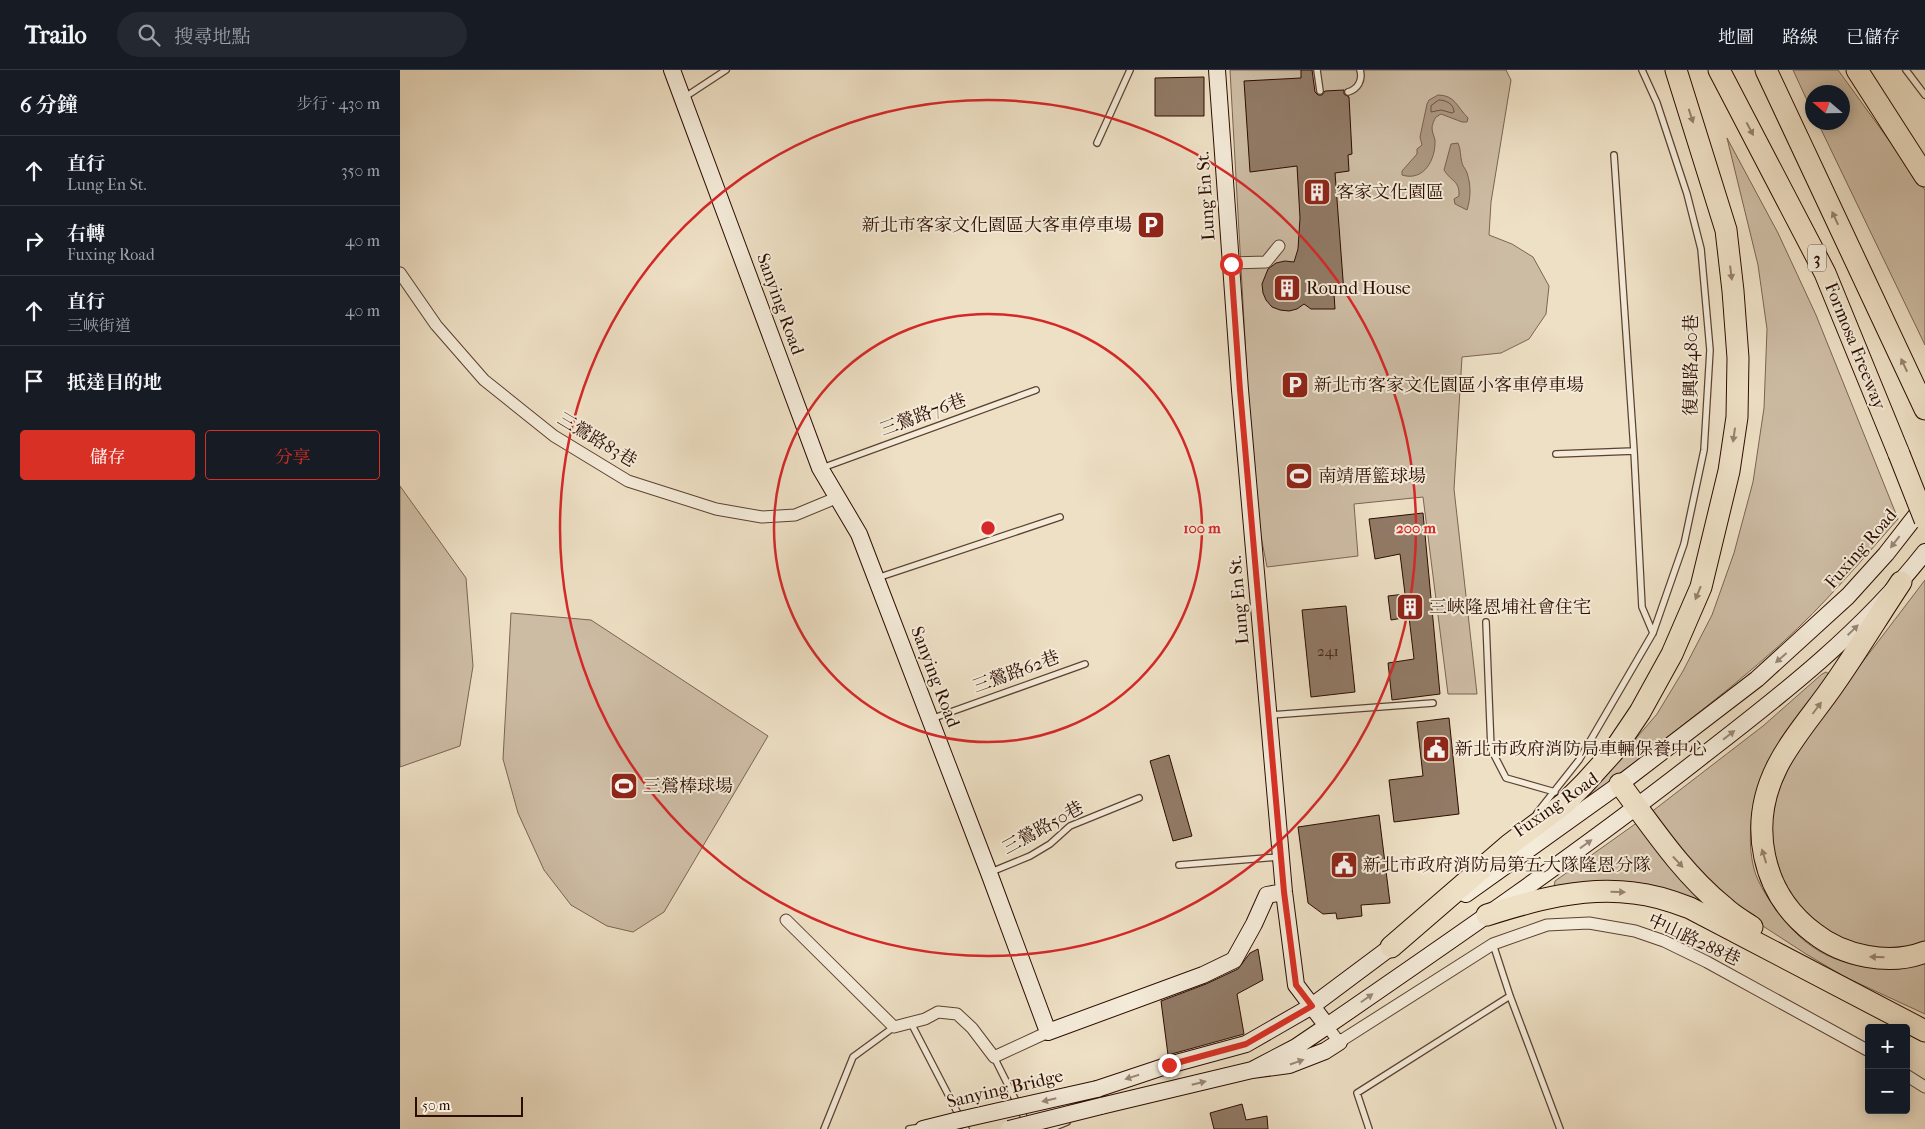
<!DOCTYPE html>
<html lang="zh-TW">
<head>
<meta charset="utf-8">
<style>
	:root { --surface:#171b24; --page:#242831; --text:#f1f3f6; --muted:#9ea1a6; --line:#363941; --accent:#d93025 }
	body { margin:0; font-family:"IM FELL French Canon","Noto Serif TC",serif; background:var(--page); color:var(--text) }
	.controls { position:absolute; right:15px; bottom:15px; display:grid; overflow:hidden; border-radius:5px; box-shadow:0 2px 12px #0003 }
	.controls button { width:45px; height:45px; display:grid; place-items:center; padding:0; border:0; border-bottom:1px solid var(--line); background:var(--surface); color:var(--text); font:25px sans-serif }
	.compass { position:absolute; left:1405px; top:15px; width:45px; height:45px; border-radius:50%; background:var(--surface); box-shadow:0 2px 12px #0003; rotate:290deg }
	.scale { position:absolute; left:15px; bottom:12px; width:108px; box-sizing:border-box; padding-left:5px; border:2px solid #2c0c00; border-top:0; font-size:14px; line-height:18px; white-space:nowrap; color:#2c0c00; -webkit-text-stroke:4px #f4ebd9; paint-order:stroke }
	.stop { position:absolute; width:15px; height:15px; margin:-11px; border:4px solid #d93025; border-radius:50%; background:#fff }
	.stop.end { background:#d93025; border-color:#fff; box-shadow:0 1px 5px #0008 }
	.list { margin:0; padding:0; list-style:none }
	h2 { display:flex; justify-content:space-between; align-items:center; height:65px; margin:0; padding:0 20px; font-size:21px }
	h2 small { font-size:16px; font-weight:400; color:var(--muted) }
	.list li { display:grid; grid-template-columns:32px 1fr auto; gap:15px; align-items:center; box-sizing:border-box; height:70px; padding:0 20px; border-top:1px solid var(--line) }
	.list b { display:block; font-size:19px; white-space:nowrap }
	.list p { margin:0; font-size:16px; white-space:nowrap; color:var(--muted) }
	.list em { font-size:16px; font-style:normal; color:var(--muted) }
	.actions { display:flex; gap:10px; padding:15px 20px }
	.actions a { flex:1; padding:11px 0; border:1px solid var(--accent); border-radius:5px; text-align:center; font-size:18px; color:var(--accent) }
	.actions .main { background:var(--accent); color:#fff }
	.icon { flex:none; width:28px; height:28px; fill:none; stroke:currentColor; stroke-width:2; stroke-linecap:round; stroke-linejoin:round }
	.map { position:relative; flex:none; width:1525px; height:1059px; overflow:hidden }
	header { display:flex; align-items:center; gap:30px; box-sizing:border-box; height:70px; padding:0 25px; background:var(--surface); border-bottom:1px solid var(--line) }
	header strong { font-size:24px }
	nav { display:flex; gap:28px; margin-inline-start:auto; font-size:18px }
	.search { width:350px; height:45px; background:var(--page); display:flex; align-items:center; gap:12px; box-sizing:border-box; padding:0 18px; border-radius:28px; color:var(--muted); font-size:19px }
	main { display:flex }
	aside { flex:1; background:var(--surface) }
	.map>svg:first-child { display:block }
	.green { fill:#cdbca4; stroke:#7c6452 }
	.water { fill:#ac9882; stroke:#79604e }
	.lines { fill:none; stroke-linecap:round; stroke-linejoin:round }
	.shore { stroke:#6c5241; stroke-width:1 }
	.building { fill:#917a66; stroke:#2c0c00 }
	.lane-casing { stroke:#5c4131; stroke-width:8 }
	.street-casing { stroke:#5c4131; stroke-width:13 }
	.secondary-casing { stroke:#2c0c00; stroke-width:18 }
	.highway-casing { stroke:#2c0c00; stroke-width:23 }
	.lane { stroke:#f4ebd9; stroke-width:5.5 }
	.street { stroke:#f4ebd9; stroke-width:11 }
	.secondary { stroke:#f4ebd9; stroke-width:16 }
	.highway { stroke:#eee0c5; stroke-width:21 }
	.secondary-bridge-casing { stroke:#2c0c00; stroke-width:18; stroke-linecap:butt }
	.highway-bridge-casing { stroke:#2c0c00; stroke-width:23; stroke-linecap:butt }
	.secondary-bridge { stroke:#f4ebd9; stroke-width:16 }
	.highway-bridge { stroke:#eee0c5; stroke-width:21 }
	.oneway { fill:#97816c }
	.oneway2 { fill:#9a8777 }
	.route { stroke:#d93025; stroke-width:6 }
	.ring { fill:none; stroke:#d62828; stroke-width:2.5 }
	.labels { text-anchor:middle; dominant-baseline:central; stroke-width:4; stroke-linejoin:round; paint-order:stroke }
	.number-label { font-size:15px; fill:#45281a }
	.shield { fill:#f4ebd9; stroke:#684f41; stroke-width:1 }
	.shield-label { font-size:16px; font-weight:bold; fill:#2c0c00 }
	.poi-label { font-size:18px; fill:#2c0c00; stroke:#f4ebd9; text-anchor:start }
	.street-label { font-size:18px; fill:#2c0c00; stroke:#f4ebd9 }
	.centre { fill:#d62828; stroke:#f4ebd9; stroke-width:2.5 }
	.ring-label { font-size:15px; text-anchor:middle; font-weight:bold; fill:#d62828; stroke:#f4ebd9; stroke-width:4; stroke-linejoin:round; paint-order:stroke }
</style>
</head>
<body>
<header>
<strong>Trailo</strong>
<div class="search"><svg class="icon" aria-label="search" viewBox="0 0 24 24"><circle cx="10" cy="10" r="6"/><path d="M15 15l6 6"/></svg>搜尋地點</div>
<nav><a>地圖</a><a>路線</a><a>已儲存</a></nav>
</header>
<main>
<aside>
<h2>6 分鐘<small>步行 · 430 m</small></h2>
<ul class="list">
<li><svg class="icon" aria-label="ahead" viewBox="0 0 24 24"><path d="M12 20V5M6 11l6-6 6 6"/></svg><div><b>直行</b><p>Lung En St.</p></div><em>350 m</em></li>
<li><svg class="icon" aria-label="right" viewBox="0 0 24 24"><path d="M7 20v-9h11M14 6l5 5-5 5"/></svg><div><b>右轉</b><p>Fuxing Road</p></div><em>40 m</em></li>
<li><svg class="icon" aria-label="ahead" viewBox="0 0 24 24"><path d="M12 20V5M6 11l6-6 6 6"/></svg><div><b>直行</b><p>三峽街道</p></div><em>40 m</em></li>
<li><svg class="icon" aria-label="arrive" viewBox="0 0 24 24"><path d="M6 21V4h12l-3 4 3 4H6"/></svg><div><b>抵達目的地</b></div></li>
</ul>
<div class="actions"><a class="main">儲存</a><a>分享</a></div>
</aside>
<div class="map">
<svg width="1525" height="1059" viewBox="0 0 1525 1059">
	<rect width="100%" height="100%" fill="#eee0c5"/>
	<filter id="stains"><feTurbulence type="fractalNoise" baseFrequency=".004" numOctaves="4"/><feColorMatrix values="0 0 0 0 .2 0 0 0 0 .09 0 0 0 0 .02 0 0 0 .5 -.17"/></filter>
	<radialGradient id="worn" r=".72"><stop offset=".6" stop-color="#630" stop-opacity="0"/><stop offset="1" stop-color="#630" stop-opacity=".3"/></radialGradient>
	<path class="green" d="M830,0H1106L1111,10L1091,132L1089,165L1112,174L1133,187L1149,216L1146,244L1129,269L1101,283L1062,287L1054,419L1077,624H1048L1023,427L954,434L958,486L867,497L857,446L851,377Z
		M1393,0H1438L1525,120V275L1418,53L1442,52V22H1412V41Z
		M1327,68L1378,163L1416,245L1498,449C1461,491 1424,535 1382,573C1317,632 1243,684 1175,739L1257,644L1283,601L1312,545L1334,483L1353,412L1364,338L1367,259L1358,195Z
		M0,416L66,508L73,596L60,676L0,697Z
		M1525,510V872L1501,879H1479L1452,875L1429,865L1387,823L1369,765L1380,709L1397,678Z
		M111,543L191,550L368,666L264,842L233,862L207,856L171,835L144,800L118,743L103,689Z
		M1426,602L1429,604V607C1399,645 1366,680 1355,728C1350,753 1348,775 1354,799C1358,814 1371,834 1381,845C1386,852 1392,859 1398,865C1431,897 1482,905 1525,893V944L1445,907L1406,884L1349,847L1291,794L1250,743L1363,656L1422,604Z
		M1238,752L1321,846L1154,817L1155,811Z"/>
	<path class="water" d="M1038,25C1055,25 1057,37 1068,48L1067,52H1062L1041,44L1036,47C1034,50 1032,55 1032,58C1032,62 1034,66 1035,70C1036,89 1024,112 1002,105V101L1017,84V79L1022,75L1020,67L1027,34L1029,30Z
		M1058,73C1061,79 1060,86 1062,93C1063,97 1066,99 1067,103C1071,115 1071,127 1067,140L1055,134L1054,129L1059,126C1060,110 1051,112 1044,100L1051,74Z"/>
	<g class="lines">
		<path class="shore" d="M1039,30C1046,30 1054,34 1054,42L1052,43L1041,40L1031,42V36Z"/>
	</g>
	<path class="building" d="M901,0H912L915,22L918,25H922L925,21L944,20V24L949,27L952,84L948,85L949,101L935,103L944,223L934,224L935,239H911L904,234L897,239L889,241L880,240L872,237L866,230L863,223L862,214L868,199L876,193L885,191L894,192L898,179L900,148L897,96L850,102L844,11L901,8Z
		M804,7V46H755V8Z
		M1023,443L1040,624L992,630L988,593L1014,589L1009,547L991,550L988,526L1005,524L1000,484L975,489L969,449Z
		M946,536L955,622L911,627L902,540Z
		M1049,648L1059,744L994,752L989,710L1023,706L1017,652Z
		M769,685L792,766L773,771L750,691Z
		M979,745L990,833L961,835L962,846L937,849L936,843L923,844L908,833L898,757Z
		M858,879L863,910L837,924L844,964L768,985L761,931L806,914L838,899L850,883Z
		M842,1034L846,1050L867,1046L868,1059H814L810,1043Z"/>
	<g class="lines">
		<g class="lane-casing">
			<path id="lane" d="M917,0L920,21
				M1506,0L1525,25
				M948,22C958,19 963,10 960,0
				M285,27L326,0
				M697,73L730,0
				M1214,85L1234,381L1242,537L1253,563
				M1156,384L1234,381
				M422,398L636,320
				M477,508L660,447
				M1086,552L1091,679L1106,708L1155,722
				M871,645L1033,633
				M531,649L685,594
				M1137,743L1179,690L1253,563L1284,474L1304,380L1310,280L1301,179L1287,124L1257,33L1242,0
				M779,795L879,787
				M591,802L630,786L650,774L670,756L739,728
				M1093,874L1110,926L1160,1059
				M511,953L566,1059
				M594,987L627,1053
				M424,1059L453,987L494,957
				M509,1059L521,1057
				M650,1059L667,1052
				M969,1059L957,1023L1110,926"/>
		</g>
		<g class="street-casing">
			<path id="street" d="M831,193L866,192L879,176
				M0,203L36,255L84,310L154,366L228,411L316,439L362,447L395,445L436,428
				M386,850L494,957L525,949L538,942L557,944L572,958L594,987L648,962
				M927,956L939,972L1093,874L1147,855L1189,853L1235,861L1264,871L1307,892L1469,981
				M1506,1005L1525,1017"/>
		</g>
		<g class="secondary-casing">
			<path id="secondary" d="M272,0L420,398L459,464L589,803L648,962L803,905L830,892L834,890L854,854L867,825L884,822
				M817,0L840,320L884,822L896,915L927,956
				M1066,824L1220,714L1357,609L1448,526L1486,484L1525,434
				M852,1000L896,977L927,956C1055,868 1183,780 1305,684C1384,623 1463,561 1525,482
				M697,1019L769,995L846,974L912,936L999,871
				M701,1036L852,1000L889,995L925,981L939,972
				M523,1059L555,1051"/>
		</g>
		<g class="highway-casing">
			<path id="highway" d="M1319,0L1425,203L1499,384
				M1366,0L1525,339
				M1457,0L1525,106
				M1501,512C1479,545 1458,580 1435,613C1416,641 1392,667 1377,697C1348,755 1361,823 1414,863C1443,886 1489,896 1525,882
				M1220,714C1252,757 1282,803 1324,837C1332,845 1343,851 1352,857
				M1087,845C1134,830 1185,816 1234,823C1254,825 1272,831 1290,838L1525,961
				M991,877L1109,775L1165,733L1184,714L1213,682L1240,642L1272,584L1301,517L1329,401L1337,347L1338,288L1333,221L1326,160L1276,0"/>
		</g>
		<use href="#lane" class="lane"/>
		<use href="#street" class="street"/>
		<use href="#secondary" class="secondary"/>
		<use href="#highway" class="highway"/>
		<g class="secondary-bridge-casing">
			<path id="secondary-bridge" d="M555,1051L697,1019
				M609,1059L701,1036"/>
		</g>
		<g class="highway-bridge-casing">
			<path id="highway-bridge" d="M1499,384L1525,450"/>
		</g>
		<use href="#secondary-bridge" class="secondary-bridge"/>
		<use href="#highway-bridge" class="highway-bridge"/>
	</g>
	<defs><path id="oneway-solid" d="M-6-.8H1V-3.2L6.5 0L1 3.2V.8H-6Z" transform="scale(1.25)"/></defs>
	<g class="oneway">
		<use href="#oneway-solid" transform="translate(1291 46) rotate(72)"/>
		<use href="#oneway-solid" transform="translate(1350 59) rotate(62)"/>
		<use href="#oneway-solid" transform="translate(1435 148) rotate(-115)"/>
		<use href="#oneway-solid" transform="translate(1331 203) rotate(83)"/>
		<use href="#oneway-solid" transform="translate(1504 295) rotate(-115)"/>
		<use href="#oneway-solid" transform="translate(1334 365) rotate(98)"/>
		<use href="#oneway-solid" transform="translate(1298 523) rotate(112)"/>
		<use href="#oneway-solid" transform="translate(1417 638) rotate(-53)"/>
		<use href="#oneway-solid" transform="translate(1364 786) rotate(-107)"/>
		<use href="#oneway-solid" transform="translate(1278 792) rotate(47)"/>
		<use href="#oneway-solid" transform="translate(1218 822) rotate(2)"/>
		<use href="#oneway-solid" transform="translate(1477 887) rotate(-178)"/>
	</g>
	<g class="oneway2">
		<use href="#oneway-solid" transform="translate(1495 472) rotate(128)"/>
		<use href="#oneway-solid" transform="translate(1453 560) rotate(-44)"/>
		<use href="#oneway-solid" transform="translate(1381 588) rotate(139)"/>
		<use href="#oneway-solid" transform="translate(1329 665) rotate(-38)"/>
		<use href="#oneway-solid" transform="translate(1186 774) rotate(-36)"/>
		<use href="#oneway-solid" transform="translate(967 928) rotate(-35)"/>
		<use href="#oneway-solid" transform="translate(897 992) rotate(-19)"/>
		<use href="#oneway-solid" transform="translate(732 1007) rotate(162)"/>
		<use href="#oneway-solid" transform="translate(799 1013) rotate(-14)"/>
		<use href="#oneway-solid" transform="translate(649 1030) rotate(167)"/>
	</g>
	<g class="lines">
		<path class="route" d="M769,995L846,974L912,936L896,915L884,822L840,320L831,194"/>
	</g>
	<g class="ring">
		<circle cx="588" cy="458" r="214"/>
		<circle cx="588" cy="458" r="428"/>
	</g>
	<defs>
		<g id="building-square" transform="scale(1.4375)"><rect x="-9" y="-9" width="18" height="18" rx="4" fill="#8f2418" stroke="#f4ebd9"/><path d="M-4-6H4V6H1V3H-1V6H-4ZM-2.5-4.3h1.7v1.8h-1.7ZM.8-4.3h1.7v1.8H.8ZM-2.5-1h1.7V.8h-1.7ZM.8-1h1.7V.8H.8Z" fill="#fff"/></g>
		<g id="parking-square" transform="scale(1.4375)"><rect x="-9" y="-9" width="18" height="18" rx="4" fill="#8f2418" stroke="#f4ebd9"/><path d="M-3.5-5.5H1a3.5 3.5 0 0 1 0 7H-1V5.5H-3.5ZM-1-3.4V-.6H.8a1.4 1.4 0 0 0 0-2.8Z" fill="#fff"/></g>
		<g id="stadium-square" transform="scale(1.4375)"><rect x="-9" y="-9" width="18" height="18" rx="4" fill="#8f2418" stroke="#f4ebd9"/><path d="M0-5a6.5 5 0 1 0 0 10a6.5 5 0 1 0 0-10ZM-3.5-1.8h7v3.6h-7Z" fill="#fff"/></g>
		<g id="civic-square" transform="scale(1.4375)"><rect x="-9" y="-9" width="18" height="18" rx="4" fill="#8f2418" stroke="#f4ebd9"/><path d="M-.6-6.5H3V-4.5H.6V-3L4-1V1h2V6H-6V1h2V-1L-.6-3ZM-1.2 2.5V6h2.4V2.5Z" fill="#fff"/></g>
	</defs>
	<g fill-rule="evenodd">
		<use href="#building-square" x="917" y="122"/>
		<use href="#parking-square" x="751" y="155"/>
		<use href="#building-square" x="887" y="218"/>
		<use href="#parking-square" x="895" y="315"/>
		<use href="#stadium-square" x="899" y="406"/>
		<use href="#building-square" x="1010" y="537"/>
		<use href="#civic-square" x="1036" y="679"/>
		<use href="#stadium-square" x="224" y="716"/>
		<use href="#civic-square" x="944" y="795"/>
	</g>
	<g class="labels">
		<g class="number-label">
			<text x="928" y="581">241</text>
		</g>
		<rect class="shield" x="1408" y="174.5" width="18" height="27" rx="4"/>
		<g class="shield-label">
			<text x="1417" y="188">3</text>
		</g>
		<g class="poi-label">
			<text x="936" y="122">客家文化園區</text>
			<text x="732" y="155" text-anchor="end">新北市客家文化園區大客車停車場</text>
			<text x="906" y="218">Round House</text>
			<text x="914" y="315">新北市客家文化園區小客車停車場</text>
			<text x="918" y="406">南靖厝籃球場</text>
			<text x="1029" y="537">三峽隆恩埔社會住宅</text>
			<text x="1055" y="679">新北市政府消防局車輛保養中心</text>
			<text x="243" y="716">三鶯棒球場</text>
			<text x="963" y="795">新北市政府消防局第五大隊隆恩分隊</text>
		</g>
		<g class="street-label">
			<text transform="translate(806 126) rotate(-94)">Lung En St.</text>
			<text transform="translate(380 234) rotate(70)">Sanying Road</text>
			<text transform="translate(1455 276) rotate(68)">Formosa Freeway</text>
			<text transform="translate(1291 295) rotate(-90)">復興路480巷</text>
			<text transform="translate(523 345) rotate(-20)">三鶯路76巷</text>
			<text transform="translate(197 370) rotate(31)">三鶯路83巷</text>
			<text transform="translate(1461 479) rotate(-49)">Fuxing Road</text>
			<text transform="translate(839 530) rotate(-95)">Lung En St.</text>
			<text transform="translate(616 602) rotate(-20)">三鶯路62巷</text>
			<text transform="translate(535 607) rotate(69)">Sanying Road</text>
			<text transform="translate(1156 735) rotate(-35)">Fuxing Road</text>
			<text transform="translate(643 758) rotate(-29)">三鶯路50巷</text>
			<text transform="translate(1294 870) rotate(25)">中山路288巷</text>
			<text transform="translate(605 1019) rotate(-13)">Sanying Bridge</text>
		</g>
	</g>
	<circle cx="588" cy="458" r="8" class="centre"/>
	<g class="ring-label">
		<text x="802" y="463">100 m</text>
		<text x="1016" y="463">200 m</text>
	</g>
	<rect width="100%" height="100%" filter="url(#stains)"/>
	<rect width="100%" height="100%" fill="url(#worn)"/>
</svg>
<div class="controls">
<button>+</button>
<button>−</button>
</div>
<svg class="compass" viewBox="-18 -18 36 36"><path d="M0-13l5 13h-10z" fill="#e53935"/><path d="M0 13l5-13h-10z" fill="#9ea1a6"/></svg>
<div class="scale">50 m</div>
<div class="stop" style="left:831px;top:194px"></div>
<div class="stop end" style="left:769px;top:995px"></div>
</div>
</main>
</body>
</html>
